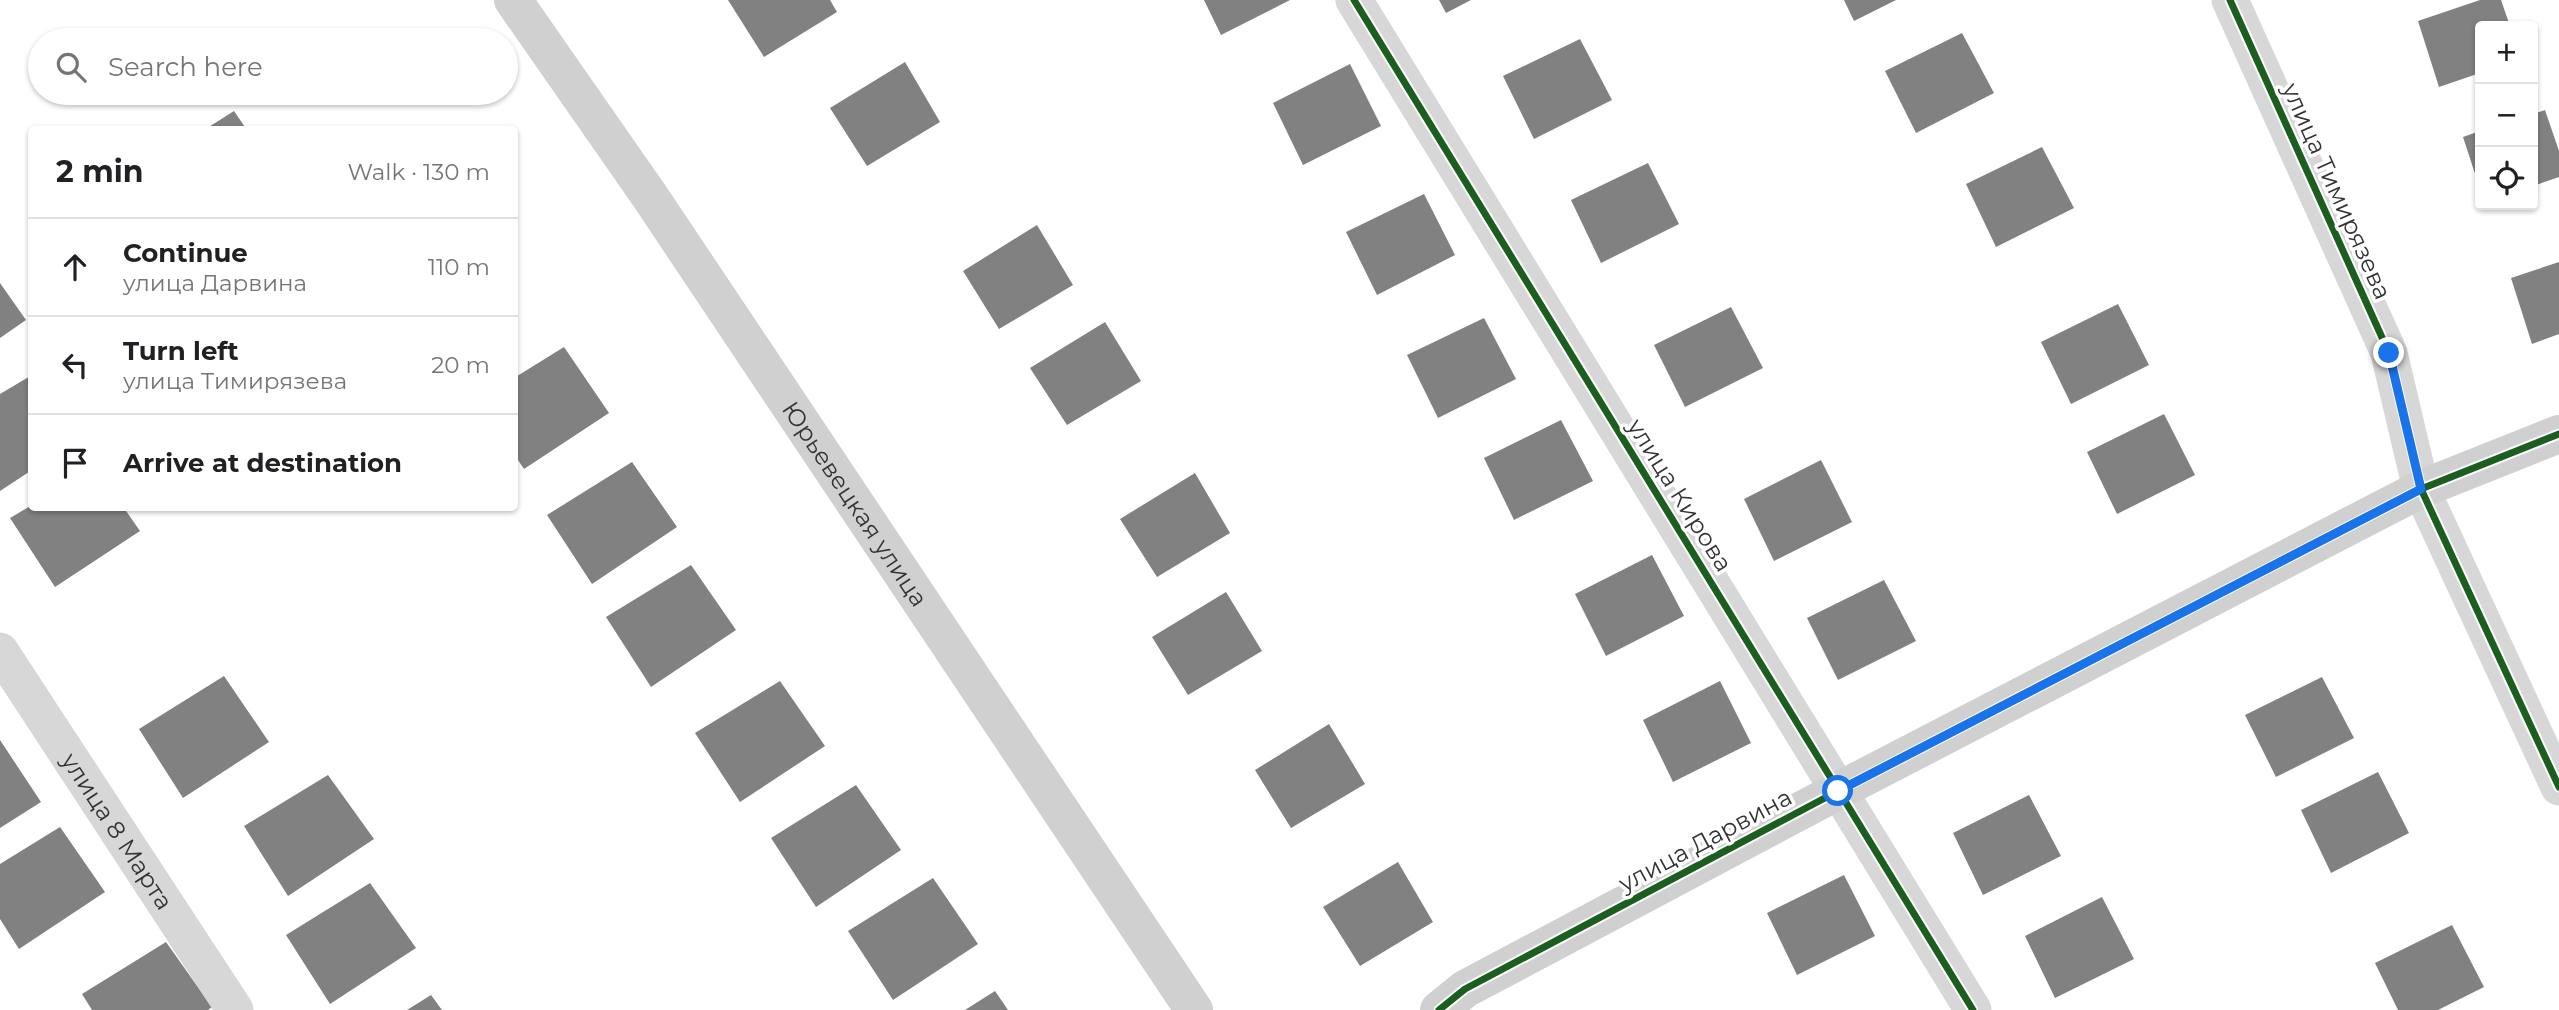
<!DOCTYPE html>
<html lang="en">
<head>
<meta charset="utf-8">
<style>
	:root { --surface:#fff; --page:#f2f2f2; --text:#202124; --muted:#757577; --line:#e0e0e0 }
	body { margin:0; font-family:Montserrat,sans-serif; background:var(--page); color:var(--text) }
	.controls { position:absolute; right:21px; top:21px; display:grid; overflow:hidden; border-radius:7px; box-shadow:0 2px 5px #0004 }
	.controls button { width:63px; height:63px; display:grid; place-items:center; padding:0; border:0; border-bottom:2px solid var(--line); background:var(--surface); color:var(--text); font:35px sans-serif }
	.stop { position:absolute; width:21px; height:21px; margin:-16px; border:5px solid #1a73e8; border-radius:50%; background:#fff }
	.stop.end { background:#1a73e8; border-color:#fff; box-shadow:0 2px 7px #0008 }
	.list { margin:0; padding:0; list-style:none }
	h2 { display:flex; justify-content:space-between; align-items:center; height:91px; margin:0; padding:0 28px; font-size:30px }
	h2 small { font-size:23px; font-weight:400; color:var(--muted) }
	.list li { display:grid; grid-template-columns:46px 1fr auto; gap:21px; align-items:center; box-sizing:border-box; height:98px; padding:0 28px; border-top:2px solid var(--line) }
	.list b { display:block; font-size:26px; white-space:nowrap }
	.list p { margin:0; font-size:23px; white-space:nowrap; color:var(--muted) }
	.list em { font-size:23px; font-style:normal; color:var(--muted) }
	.icon { flex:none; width:38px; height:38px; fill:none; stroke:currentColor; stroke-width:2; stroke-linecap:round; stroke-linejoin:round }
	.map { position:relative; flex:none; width:2559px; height:1010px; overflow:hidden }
	.search { position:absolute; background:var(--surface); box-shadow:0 2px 5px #0004; left:28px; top:28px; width:490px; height:77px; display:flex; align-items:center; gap:18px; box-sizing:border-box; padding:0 24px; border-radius:38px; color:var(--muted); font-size:26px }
	.panel { position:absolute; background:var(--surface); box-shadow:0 2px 5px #0004; left:28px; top:126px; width:490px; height:385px; border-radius:7px }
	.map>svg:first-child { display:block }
	.building { fill:#818181 }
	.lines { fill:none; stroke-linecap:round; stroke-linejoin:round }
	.street { stroke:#d7d7d7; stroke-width:37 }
	.secondary { stroke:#d0d0d0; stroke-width:38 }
	.cycleway-casing { stroke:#fff; stroke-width:11 }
	.cycleway { stroke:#1b5e20; stroke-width:7 }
	.route { stroke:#1a73e8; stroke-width:9 }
	.labels { text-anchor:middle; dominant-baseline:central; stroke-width:7; stroke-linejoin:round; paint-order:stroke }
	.street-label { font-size:24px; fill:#333; stroke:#fff }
</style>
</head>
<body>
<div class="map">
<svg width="2559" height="1010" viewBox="0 0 2559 1010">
	<rect width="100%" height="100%" fill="#fff"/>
	<path class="building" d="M728,0H830L837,12L764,57Z
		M1204,0H1290L1221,35Z
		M1439,0H1471L1446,13Z
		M1844,0H1896L1854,21Z
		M2480,0H2501L2510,26H2480V73L2439,87L2418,21Z
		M1962,33L1994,93L1916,133L1885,71Z
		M1580,39L1612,100L1534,139L1503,76Z
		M905,62L940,122L867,166L830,108Z
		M1350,64L1381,126L1303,165L1273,103Z
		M2545,110L2559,151V177L2533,186V114Z
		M234,111L247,130H204Z
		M2480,131V189L2463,137Z
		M2042,147L2074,208L1996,247L1966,184Z
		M1648,163L1679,224L1601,263L1571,200Z
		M1424,194L1455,255L1377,295L1346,232Z
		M1037,225L1073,285L999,329L963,271Z
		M2559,262V334L2532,344L2511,278Z
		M0,283L26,320L0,338Z
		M2118,304L2149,365L2071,404L2041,342Z
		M1731,307L1763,368L1685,407L1654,345Z
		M1484,318L1516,379L1438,418L1407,355Z
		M1105,322L1141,381L1067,425L1030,368Z
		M564,347L609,413L524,469L514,454V378Z
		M32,375V470L0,491V394Z
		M2164,414L2195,475L2117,514L2087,452Z
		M1561,420L1593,481L1514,520L1484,458Z
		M1821,460L1852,522L1774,561L1744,499Z
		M632,462L677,527L592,584L547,515Z
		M1195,473L1230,533L1157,577L1120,519Z
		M32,505V508H124L140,531L55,587L10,518Z
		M1652,555L1684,616L1606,656L1575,594Z
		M691,565L736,630L651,687L606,617Z
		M1884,580L1916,641L1838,680L1807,618Z
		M1226,592L1262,651L1188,695L1152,637Z
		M224,676L269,742L183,798L139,729Z
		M2322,677L2354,738L2276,777L2245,715Z
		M780,681L825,746L740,802L695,733Z
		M1720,681L1751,743L1673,782L1643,720Z
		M1329,724L1365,784L1291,828L1255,770Z
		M0,740L41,802L0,828Z
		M2378,772L2409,833L2331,873L2301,810Z
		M328,775L374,839L288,896L244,826Z
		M856,785L901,850L816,907L771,838Z
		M2029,795L2061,856L1983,895L1953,833Z
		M60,827L105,892L19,949L0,919V864Z
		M1398,862L1433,922L1360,966L1323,907Z
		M1844,875L1875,936L1797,975L1767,913Z
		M933,878L978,944L893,1000L848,931Z
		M370,883L416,948L330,1004L286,935Z
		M2102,897L2134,959L2055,998L2025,936Z
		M2452,925L2484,987L2438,1010H2398L2375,963Z
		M166,942L212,1007L208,1010H92L82,994Z
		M995,991L1008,1010H965Z
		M431,995L442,1010H407Z"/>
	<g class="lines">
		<g class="street">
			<path d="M1354,0L1973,1010"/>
			<path d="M2230,0L2389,353L2421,489L2559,787"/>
			<path id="s1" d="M0,651L235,1010"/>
		</g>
		<g class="secondary">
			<path id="s2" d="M513,0L651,198L1194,1010"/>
			<path d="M1439,1010L1465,989L1838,791L2421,489L2559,434"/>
		</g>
		<g class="cycleway-casing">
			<path id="cycleway" d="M1354,0L1973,1010
				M2230,0L2389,353L2421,489L2559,787
				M1439,1010L1465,989L1838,791L2421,489L2559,434"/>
		</g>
		<use href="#cycleway" class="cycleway"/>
	</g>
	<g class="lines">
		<path class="route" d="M1838,791L2421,489L2389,353"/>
	</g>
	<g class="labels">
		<g class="street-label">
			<text transform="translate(2337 191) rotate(66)">улица Тимирязева</text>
			<text transform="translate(1680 495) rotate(58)">улица Кирова</text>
			<text stroke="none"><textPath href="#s2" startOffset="609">Юрьевецкая улица</textPath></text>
			<text stroke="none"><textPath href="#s1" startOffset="215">улица 8 Марта</textPath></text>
			<text transform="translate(1705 840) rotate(-28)">улица Дарвина</text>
		</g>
	</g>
</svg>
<div class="controls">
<button>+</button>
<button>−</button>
<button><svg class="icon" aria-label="locate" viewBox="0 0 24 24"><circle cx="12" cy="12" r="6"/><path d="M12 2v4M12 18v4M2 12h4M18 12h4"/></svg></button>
</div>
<div class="stop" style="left:1838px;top:791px"></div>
<div class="stop end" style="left:2389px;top:353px"></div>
<div class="search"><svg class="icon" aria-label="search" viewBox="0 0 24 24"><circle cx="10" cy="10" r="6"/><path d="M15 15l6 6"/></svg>Search here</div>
<section class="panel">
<h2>2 min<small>Walk · 130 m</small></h2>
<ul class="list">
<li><svg class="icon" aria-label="ahead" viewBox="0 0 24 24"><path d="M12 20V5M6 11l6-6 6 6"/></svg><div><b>Continue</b><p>улица Дарвина</p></div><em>110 m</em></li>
<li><svg class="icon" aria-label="left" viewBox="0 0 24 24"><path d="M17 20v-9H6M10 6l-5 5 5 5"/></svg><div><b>Turn left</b><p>улица Тимирязева</p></div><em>20 m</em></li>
<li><svg class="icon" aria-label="arrive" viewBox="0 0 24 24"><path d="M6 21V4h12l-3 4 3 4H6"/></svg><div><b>Arrive at destination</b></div></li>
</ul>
</section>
</div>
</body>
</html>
